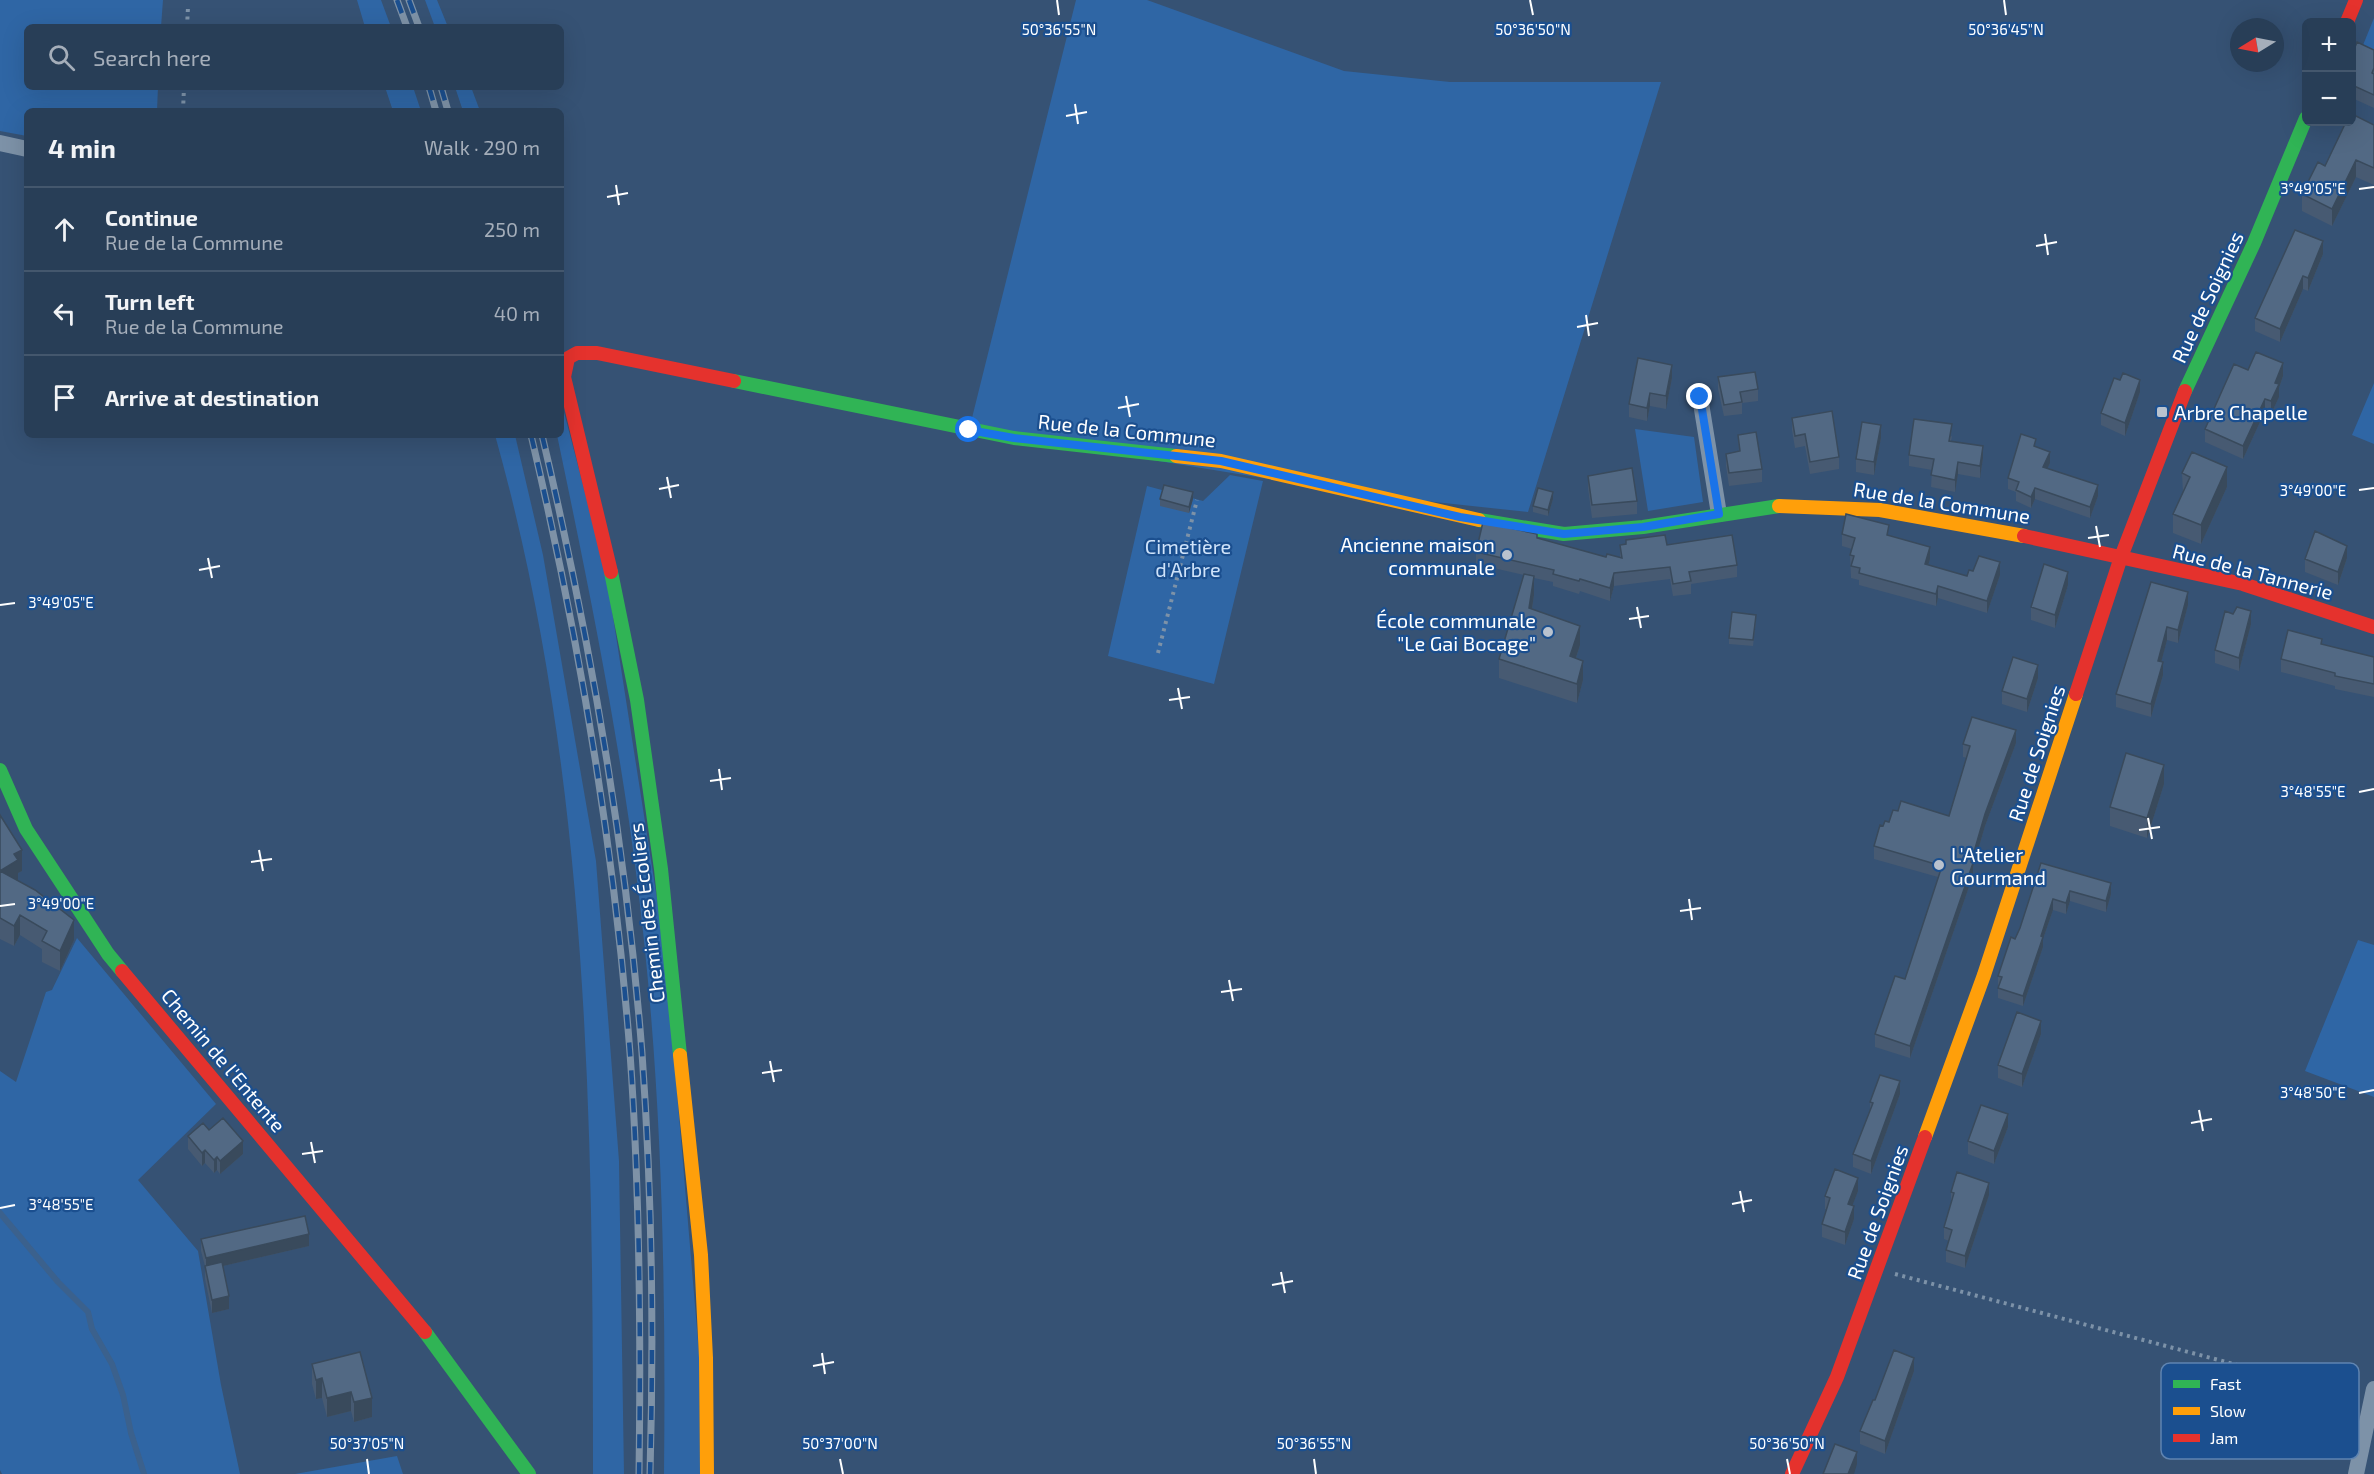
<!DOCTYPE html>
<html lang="en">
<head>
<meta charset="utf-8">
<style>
	:root { --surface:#283e57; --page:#30455d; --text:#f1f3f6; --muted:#a5aeba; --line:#44576d }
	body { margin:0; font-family:"Exo 2",sans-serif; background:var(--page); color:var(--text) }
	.controls { position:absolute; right:18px; top:18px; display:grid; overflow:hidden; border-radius:9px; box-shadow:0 6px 24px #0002 }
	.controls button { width:54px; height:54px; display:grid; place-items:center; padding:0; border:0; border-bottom:2px solid var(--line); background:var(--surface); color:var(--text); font:30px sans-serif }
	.compass { position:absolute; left:2230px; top:18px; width:54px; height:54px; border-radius:50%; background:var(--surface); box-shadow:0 6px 24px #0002; rotate:260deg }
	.stop { position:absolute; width:18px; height:18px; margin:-14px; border:4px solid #1a73e8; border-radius:50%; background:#fff }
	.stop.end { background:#1a73e8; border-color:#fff; box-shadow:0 2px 6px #0008 }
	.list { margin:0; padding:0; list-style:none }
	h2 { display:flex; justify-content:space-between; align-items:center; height:78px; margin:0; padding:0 24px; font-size:26px }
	h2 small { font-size:20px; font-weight:400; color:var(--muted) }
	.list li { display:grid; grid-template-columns:39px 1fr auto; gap:18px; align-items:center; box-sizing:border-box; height:84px; padding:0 24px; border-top:2px solid var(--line) }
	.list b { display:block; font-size:22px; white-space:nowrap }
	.list p { margin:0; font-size:20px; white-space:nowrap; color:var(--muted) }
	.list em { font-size:20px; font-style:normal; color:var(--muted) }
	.icon { flex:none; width:33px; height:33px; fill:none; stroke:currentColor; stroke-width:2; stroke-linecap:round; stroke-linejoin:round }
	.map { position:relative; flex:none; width:2374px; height:1474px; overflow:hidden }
	.search { position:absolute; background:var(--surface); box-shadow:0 6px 24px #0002; left:24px; top:24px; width:540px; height:66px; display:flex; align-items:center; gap:15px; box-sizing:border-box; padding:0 21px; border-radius:9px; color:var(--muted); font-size:22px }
	.panel { position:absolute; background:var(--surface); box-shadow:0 6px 24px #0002; left:24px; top:108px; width:540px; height:330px; border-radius:9px }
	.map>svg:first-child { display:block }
	.green { fill:#2f66a5 }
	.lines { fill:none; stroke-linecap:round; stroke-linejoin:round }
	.stream { stroke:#3b618d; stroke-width:6 }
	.path { stroke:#7d92a8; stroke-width:4; stroke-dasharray:3 4.5; stroke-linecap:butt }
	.street { stroke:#7d92a8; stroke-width:16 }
	.fast { stroke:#30b455; stroke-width:14 }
	.slow { stroke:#ff9f0a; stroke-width:14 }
	.jam { stroke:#e5322d; stroke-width:14 }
	.rail-casing { stroke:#7e92a7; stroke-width:7 }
	.rail { stroke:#1b4f8f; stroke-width:4.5; stroke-dasharray:14; stroke-linecap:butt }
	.wall { fill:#475a72 }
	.shaded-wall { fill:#394a5c }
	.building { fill:#526984; stroke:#394a5c; stroke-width:1.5 }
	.route { stroke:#1a73e8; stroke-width:8 }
	.ticks { fill:none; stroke:#fff; stroke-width:2 }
	.poi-dot { fill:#b9c2ce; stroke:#1b4f8f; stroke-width:2 }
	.labels { text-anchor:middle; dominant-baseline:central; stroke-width:4.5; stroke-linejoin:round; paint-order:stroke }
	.street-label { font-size:20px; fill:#fff; stroke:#1b4f8f }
	.poi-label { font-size:20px; fill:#fff; stroke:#1b4f8f; text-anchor:start }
	.park-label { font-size:20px; fill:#cfe3fa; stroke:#1b4f8f }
	.key { fill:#1b4f8f; stroke:#5f84b1; stroke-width:1.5 }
	.key-label { font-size:16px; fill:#fff }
	.ticks-label { font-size:15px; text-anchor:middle; fill:#fff; stroke:#1b4f8f; stroke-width:4.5; stroke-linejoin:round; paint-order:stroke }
</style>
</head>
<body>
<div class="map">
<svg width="2374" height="1474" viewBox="0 0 2374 1474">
	<rect width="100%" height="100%" fill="#365274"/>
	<path class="green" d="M0,0H163L161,27H27V87H158L157,111H27V136L0,131Z
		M357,0H381L391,27H365Z
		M425,0H437L448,27H435Z
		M1076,0H1147L1344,71L1450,82H1661L1528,512L1360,494L969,430Z
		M2374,18V60L2359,55Z
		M385,87H413L421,111H393Z
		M455,87H471L480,111H463Z
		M2374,383V444L2352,435Z
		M561,401L606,572L665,950L699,1353L700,1474H664C666,1276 662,1078 637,880C618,730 588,583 557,435H561Z
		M1635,429L1694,437L1703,502L1648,511Z
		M495,435H515L543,555L596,861L619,1161L624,1474H593C593,1126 590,773 495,435Z
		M1230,475L1263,481L1214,684L1108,656L1147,486L1203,501Z
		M77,938L216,1104L138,1180L198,1251L221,1385L240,1474H2L0,1470V1071L16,1082L46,992L52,990Z
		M2358,940L2374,945V1097L2305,1071Z
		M397,1456L403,1474H295Z"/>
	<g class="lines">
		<path class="stream" d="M0,1213L58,1282L88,1312L92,1329L112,1364L123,1395L131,1433L144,1474"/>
		<path class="path" d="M187,27L188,7
			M183,111L184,87
			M1158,653L1197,500
			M1895,1274L2354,1396"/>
		<path class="street" d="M0,143L27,149
			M1700,397L1719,514
			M2356,1474L2374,1389"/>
		<path class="fast" d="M734,381L1014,438L1176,456
			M2185,391L2254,243L2306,118
			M1479,520L1564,534L1643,527L1779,506
			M611,572L637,700L661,869L680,1055
			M0,770L26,829L108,954L122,971
			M425,1332L529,1474"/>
		<path class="slow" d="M1176,456L1221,461L1479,520
			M1779,506L1880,510L2024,536
			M680,1055L701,1255L706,1358L707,1474
			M1925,1137L1984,975L2076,694"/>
		<path class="jam" d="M2347,22L2356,0
			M2024,536L2243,584L2374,627
			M611,572L564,377L568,358L577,353H597L734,381
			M2076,694L2121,557L2185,391
			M122,971L425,1332
			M1792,1474L1837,1377L1925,1137"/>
		<g class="rail-casing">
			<path id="rail" d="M397,0L407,27
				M409,0L419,27
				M429,87L436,111
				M441,87L448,111
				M531,435C579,638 614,845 630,1053C640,1193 641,1333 639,1474
				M542,435C590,638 626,845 642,1053C652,1193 654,1333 650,1474"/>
		</g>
		<use href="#rail" class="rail"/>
	</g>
	<path class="wall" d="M2374,50V108L2352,98V55Z
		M2374,125V185L2356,177L2332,226L2302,211V194L2325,166Z
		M2323,254L2308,291L2303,289L2280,342L2255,331V318Z
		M2248,370L2283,376L2279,388V397L2271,414L2265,411L2243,459L2205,442V429Z
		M1718,377L1758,389V401L1742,403V414L1724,416L1718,389Z
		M1672,378L1666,409L1650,406L1647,421L1629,417V404Z
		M2140,392L2125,436L2101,425V413Z
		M1792,418L1839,457V469L1810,474L1805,446L1795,448L1792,430Z
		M1738,435L1762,469V482L1729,486L1726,466V454L1739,452Z
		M1952,436L1951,441L1983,458L1980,478L1958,474L1955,492L1931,487L1932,470L1909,466V455Z
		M1881,438L1874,475L1856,472V459Z
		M2036,446L2050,463L2047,469L2098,496L2090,518L2035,499L2031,508L2016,501V492L2008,489V478Z
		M2182,473L2227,487L2201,544L2173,533V514L2183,493Z
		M1588,476L1637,501V514L1592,518L1588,488Z
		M1160,499H1193L1189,513L1160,506Z
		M1553,499L1548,516L1533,512V506Z
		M1842,534L1889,535L1930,559L1928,565L1967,576L2000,575L1987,613L1938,598L1936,606L1859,585V580L1851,578L1850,555L1852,549L1842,546Z
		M1537,538L1606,557H1620V545L1626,544V540L1667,545L1737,565V577L1691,584V594L1673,596L1670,579L1614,586L1610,601L1580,591L1579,594L1553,586V582L1534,578V595L1532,609L1580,645L1576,658L1583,680L1577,703L1499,678V659L1524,575L1476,564V552Z
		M2347,558L2338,585L2305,572V559Z
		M2151,582L2188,605L2178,643L2167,640L2161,662L2163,675L2151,717L2116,707V694Z
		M2068,585L2055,628L2031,620V607Z
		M1756,621L1753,646L1729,644V638Z
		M2251,624L2239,671L2215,663V650Z
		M2322,644L2374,657V697L2335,689V686L2281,672V659Z
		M2038,678L2027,712L2002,704V691Z
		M2016,743L1985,826L1973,867V875L1910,1058L1875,1047V1034L1905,979L1938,877L1874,859V846L1883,826L1889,822L1898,811L1949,816L1967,758L1963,757V744Z
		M2164,784L2147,838L2110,826V807Z
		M0,815L22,871L18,873V880L74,940L60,971L42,962V949L20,935L14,946L0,939Z
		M2041,863L2111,894L2106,912L2070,901L2066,914L2053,910L2043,939V947L2023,1006L1998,998V976L2020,928Z
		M2041,1034L2022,1087L1998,1078V1065Z
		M1900,1094L1871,1174L1853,1167V1154L1870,1110V1102Z
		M2008,1127L1994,1164L1968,1154V1141Z
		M209,1130L243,1154L220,1174L217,1170L214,1173L205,1163L202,1166L188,1149V1136Z
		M1858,1191L1852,1206L1854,1219L1845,1245L1822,1237V1224L1827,1209H1825V1196Z
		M1951,1192L1989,1195L1965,1268L1946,1262V1250L1949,1241L1944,1239V1227L1951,1204Z
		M201,1239L309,1246L223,1266L229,1309L212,1313L205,1279V1266L201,1251Z
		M360,1352L372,1417L354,1422L351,1411L327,1417L322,1398L316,1399L312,1384V1364Z
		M1914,1371L1885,1454L1860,1444V1431L1875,1400Z"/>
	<path class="shaded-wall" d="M2356,160V177L2332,226V209Z
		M2323,241V254L2308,291V278Z
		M2303,276V289L2280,342V329Z
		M2283,363V376L2279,388V397L2271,414V401L2275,383Z
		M1672,365V378L1666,409V396Z
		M2140,380V392L2125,436V423Z
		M1650,393V406L1647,421V408Z
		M2265,399V411L2243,459V446Z
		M1881,425V438L1874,475V462Z
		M1983,446V458L1980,478V466Z
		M2050,452V463L2043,478V467Z
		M1958,462V474L1955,492V480Z
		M2227,467V487L2201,544V525Z
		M2098,485V496L2090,518V507Z
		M2035,488V499L2031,508V497Z
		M1193,492V499L1189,513V507Z
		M1553,492V499L1548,516V510Z
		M2347,546V558L2338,585V572Z
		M1930,547V559L1925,576V564Z
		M2000,562V575L1987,613V601Z
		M2068,572V585L2055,628V615Z
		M1614,573V586L1610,601V588Z
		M1534,576V595L1529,628V608Z
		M1938,586V598L1936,606V594Z
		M2188,592V605L2178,643V630Z
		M2251,611V624L2239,671V658Z
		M1580,626V645L1570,676V656Z
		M2167,627V640L2158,674V661Z
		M1583,661V680L1577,703V684Z
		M2163,662V675L2151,717V704Z
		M2038,665V678L2027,712V699Z
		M2016,730V743L1985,826L1973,867V875L1910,1058V1046L1971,862L1985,814Z
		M2164,765V784L2147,838V818Z
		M22,850V871L18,873V881L0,871L14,854Z
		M2111,883V894L2106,912V901Z
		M2070,891V901L2066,914V903Z
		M2053,899V910L2043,939V947L2023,1006V996L2041,936Z
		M20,915V935L14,946V926Z
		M74,920V940L60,971V951Z
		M2041,1021V1034L2022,1087V1074Z
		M1900,1081V1094L1871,1174V1161Z
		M2008,1114V1127L1994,1164V1151Z
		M243,1141V1154L220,1174V1161Z
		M205,1150V1163L202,1166V1153Z
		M217,1157V1170L214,1173V1160Z
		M1858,1178V1191L1848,1217V1204Z
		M1989,1183V1195L1965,1268V1256Z
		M1854,1206V1219L1845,1245V1232Z
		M309,1234V1246L206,1270V1258Z
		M229,1296V1309L212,1313V1300Z
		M1914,1358V1371L1885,1454V1441Z
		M322,1378V1398L316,1399V1380Z
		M351,1392V1411L327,1417V1398Z
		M372,1398V1417L354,1422V1402Z
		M1857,1452V1464L1854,1474H1848Z"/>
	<path class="building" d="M2357,42L2374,50V68L2372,73L2374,74V95L2352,85V55Z
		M2352,114L2374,125V168L2356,160L2332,209L2302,194L2318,162L2325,166L2346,122H2352Z
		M2295,230L2323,241L2308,278L2303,276L2280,329L2255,318Z
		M2256,352L2283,363L2275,383L2279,384L2271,401L2265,399L2243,446L2205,429L2234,364L2248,370Z
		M1638,358L1672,365L1666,396L1650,393L1647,408L1629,404Z
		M1755,372L1758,389L1740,392L1742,402L1724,405L1718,377Z
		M2123,373L2140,380L2125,423L2101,413L2114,378L2120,380Z
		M1832,411L1839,457L1810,462L1805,434L1795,436L1792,418Z
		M1914,419L1952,424L1949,441L1983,446L1980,466L1958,462L1955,480L1931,475L1934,459L1909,455Z
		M1862,422L1881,425L1874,462L1856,459Z
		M1756,432L1762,469L1729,473L1726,454L1740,451L1738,435Z
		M2021,434L2036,439L2034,446L2050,452L2043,467L2098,485L2090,507L2035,488L2031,497L2016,490L2019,482L2008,478Z
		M2192,452L2227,467L2201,525L2173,514L2190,477L2182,473Z
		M1632,468L1637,501L1592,505L1588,476Z
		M1164,485L1193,492L1189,507L1160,499Z
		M1538,488L1553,492L1548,510L1533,506Z
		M1846,514L1889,525L1887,535L1930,547L1925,564L1967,576L1969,570L1973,571L1979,556L2000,562L1987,601L1938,586L1936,594L1859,573L1860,568L1851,566L1854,556L1850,555L1855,538L1842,534Z
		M1483,522L1537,534V538L1606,557L1607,554L1622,558L1620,545L1626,544V540L1665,535L1667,545L1732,535L1737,565L1689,572L1691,581L1673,584L1670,567L1614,573L1610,588L1580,579L1579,581L1553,574L1554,570L1476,552Z
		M2315,531L2347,546L2338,572L2305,559Z
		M2044,564L2068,572L2055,615L2031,607Z
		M1524,574L1534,576L1529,608L1580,626L1570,656L1583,661L1577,684L1499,659Z
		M2151,582L2188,592L2178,630L2167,627L2158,661L2163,662L2151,704L2116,694Z
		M2237,607L2251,611L2239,658L2215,650L2225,611L2233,614Z
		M1732,612L1756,615L1753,640L1729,638Z
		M2288,630L2322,639L2321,644L2374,657V684L2335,676V673L2281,659Z
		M2013,657L2038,665L2027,699L2002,691Z
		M1972,717L2016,730L1985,814L1971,862L1973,863L1910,1046L1875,1034L1895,976L1905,979L1942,866L1874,846L1880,825L1883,826L1885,821L1889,822L1893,810L1898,811L1901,801L1949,816L1970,746L1963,744Z
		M2126,753L2164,765L2147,818L2110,807Z
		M0,815L22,850L14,854L18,860L0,871L35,890L74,920L60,951L42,941L47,931L20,915L14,926L0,918Z
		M2041,863L2111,883L2106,901L2070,891L2066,903L2053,899L2041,936L2043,937L2023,996L1998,988L2002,977L1998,976L2011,937L2015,939L2020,928Z
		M2017,1012L2041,1021L2022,1074L1998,1065Z
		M1880,1075L1900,1081L1871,1161L1853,1154L1873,1103L1870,1102Z
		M1981,1105L2008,1114L1994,1151L1968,1141Z
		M223,1118L243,1141L220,1161L217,1157L214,1160L205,1150L202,1153L188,1136L203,1123L209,1130Z
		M1835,1169L1858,1178L1848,1204L1854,1206L1845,1232L1822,1224L1830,1198L1825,1196Z
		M1957,1172L1989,1183L1965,1256L1946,1250L1952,1230L1944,1227L1954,1193L1951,1192Z
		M305,1216L309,1234L206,1258L201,1239Z
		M222,1262L229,1296L212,1300L205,1266Z
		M1894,1350L1914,1358L1885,1441L1860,1431L1873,1400H1875Z
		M360,1352L372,1398L354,1402L351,1392L327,1398L322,1378L316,1380L312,1364Z
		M1835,1444L1857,1452L1848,1474H1823Z"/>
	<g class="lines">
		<path class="route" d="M969,430L1014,438L1221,461L1460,517L1564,534L1643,527L1719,514L1700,397"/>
	</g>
	<path class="ticks" d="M1057,0L1059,15M1530,0L1533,15M2004,0L2006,15M1075,104L1078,124M1066,116L1087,112M616,185L619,205M2359,189L2374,187M607,197L628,193M2045,234L2048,255M2036,246L2057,242M1586,315L1589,336M1577,327L1598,323M1126,396L1130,417M1118,408L1139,404M667,477L671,498M659,489L679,485M2359,490L2374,488M2096,526L2100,547M2088,538L2109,535M208,558L212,578M199,570L220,566M0,605L15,603M1637,607L1641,628M1629,619L1649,616M1178,688L1182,709M1169,700L1190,697M719,769L722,790M710,781L731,778M2359,792L2374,789M2148,818L2152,839M2139,830L2160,827M259,850L263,871M251,862L272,859M1689,899L1692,920M0,906L15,904M1680,911L1701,908M1229,980L1233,1001M1221,992L1242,989M770,1061L774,1082M762,1073L782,1070M2359,1093L2374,1090M2199,1110L2203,1131M2191,1123L2212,1119M311,1142L315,1163M302,1154L323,1151M1740,1191L1744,1212M1732,1204L1752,1200M0,1208L15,1205M1281,1272L1285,1293M1272,1285L1293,1281M822,1353L825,1374M813,1366L834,1362M367,1459L369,1474M840,1459L843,1474M1314,1459L1316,1474M1787,1459L1790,1474"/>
	<g class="poi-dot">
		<rect x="2156" y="406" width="12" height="12" rx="3"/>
		<circle cx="1507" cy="555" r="6"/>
		<circle cx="1548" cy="632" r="6"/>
		<circle cx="1939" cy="865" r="6"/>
	</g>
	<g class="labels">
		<g class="street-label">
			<text transform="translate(2207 297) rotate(-65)">Rue de Soignies</text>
			<text transform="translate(1127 430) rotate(6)">Rue de la Commune</text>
			<text transform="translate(1942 502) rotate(9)">Rue de la Commune</text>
			<text transform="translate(2253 571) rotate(15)">Rue de la Tannerie</text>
			<text transform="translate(2036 753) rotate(-72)">Rue de Soignies</text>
			<text transform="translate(646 913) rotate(-97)">Chemin des Écoliers</text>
			<text transform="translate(224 1060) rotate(50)">Chemin de l'Entente</text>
			<text transform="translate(1877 1212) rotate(-70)">Rue de Soignies</text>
		</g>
		<g class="poi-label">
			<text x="2174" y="412">Arbre Chapelle</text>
			<text x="1495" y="544" text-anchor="end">Ancienne maison<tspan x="1495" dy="23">communale</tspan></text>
			<text x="1536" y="620" text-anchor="end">École communale<tspan x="1536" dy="23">"Le Gai Bocage"</tspan></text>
			<text x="1951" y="854">L'Atelier<tspan x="1951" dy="23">Gourmand</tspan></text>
		</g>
		<g class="park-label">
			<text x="1188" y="546">Cimetière<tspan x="1188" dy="23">d'Arbre</tspan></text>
		</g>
	</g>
	<rect x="2161" y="1363" width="198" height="96" rx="9" class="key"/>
	<rect x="2173" y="1380" width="27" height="8" fill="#30b455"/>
	<rect x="2173" y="1407" width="27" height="8" fill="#ff9f0a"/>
	<rect x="2173" y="1434" width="27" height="8" fill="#e5322d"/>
	<g class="key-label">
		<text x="2210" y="1390">Fast</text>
		<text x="2210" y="1417">Slow</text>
		<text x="2210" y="1444">Jam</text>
	</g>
	<g class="ticks-label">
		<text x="1059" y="35">50°36'55"N</text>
		<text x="1533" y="35">50°36'50"N</text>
		<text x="2006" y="35">50°36'45"N</text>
		<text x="2313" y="194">3°49'05"E</text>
		<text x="2313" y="496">3°49'00"E</text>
		<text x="61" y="608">3°49'05"E</text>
		<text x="2313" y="797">3°48'55"E</text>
		<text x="61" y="909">3°49'00"E</text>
		<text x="2313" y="1098">3°48'50"E</text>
		<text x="61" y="1210">3°48'55"E</text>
		<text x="367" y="1449">50°37'05"N</text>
		<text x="840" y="1449">50°37'00"N</text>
		<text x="1314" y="1449">50°36'55"N</text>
		<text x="1787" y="1449">50°36'50"N</text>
	</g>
</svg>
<div class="controls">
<button>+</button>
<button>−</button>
</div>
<svg class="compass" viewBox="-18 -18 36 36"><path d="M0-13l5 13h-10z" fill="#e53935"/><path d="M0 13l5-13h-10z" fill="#a5aeba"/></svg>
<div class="stop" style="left:969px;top:430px"></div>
<div class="stop end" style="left:1700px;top:397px"></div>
<div class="search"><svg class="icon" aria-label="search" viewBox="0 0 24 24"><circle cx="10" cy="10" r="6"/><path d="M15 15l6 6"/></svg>Search here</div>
<section class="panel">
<h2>4 min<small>Walk · 290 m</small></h2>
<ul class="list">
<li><svg class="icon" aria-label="ahead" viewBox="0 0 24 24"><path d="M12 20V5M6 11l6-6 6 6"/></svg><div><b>Continue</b><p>Rue de la Commune</p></div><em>250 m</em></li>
<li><svg class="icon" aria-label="left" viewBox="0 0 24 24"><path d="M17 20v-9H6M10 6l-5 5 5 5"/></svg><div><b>Turn left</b><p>Rue de la Commune</p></div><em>40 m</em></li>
<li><svg class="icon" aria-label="arrive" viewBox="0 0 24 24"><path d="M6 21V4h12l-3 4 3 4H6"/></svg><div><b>Arrive at destination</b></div></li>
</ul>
</section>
</div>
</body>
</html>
